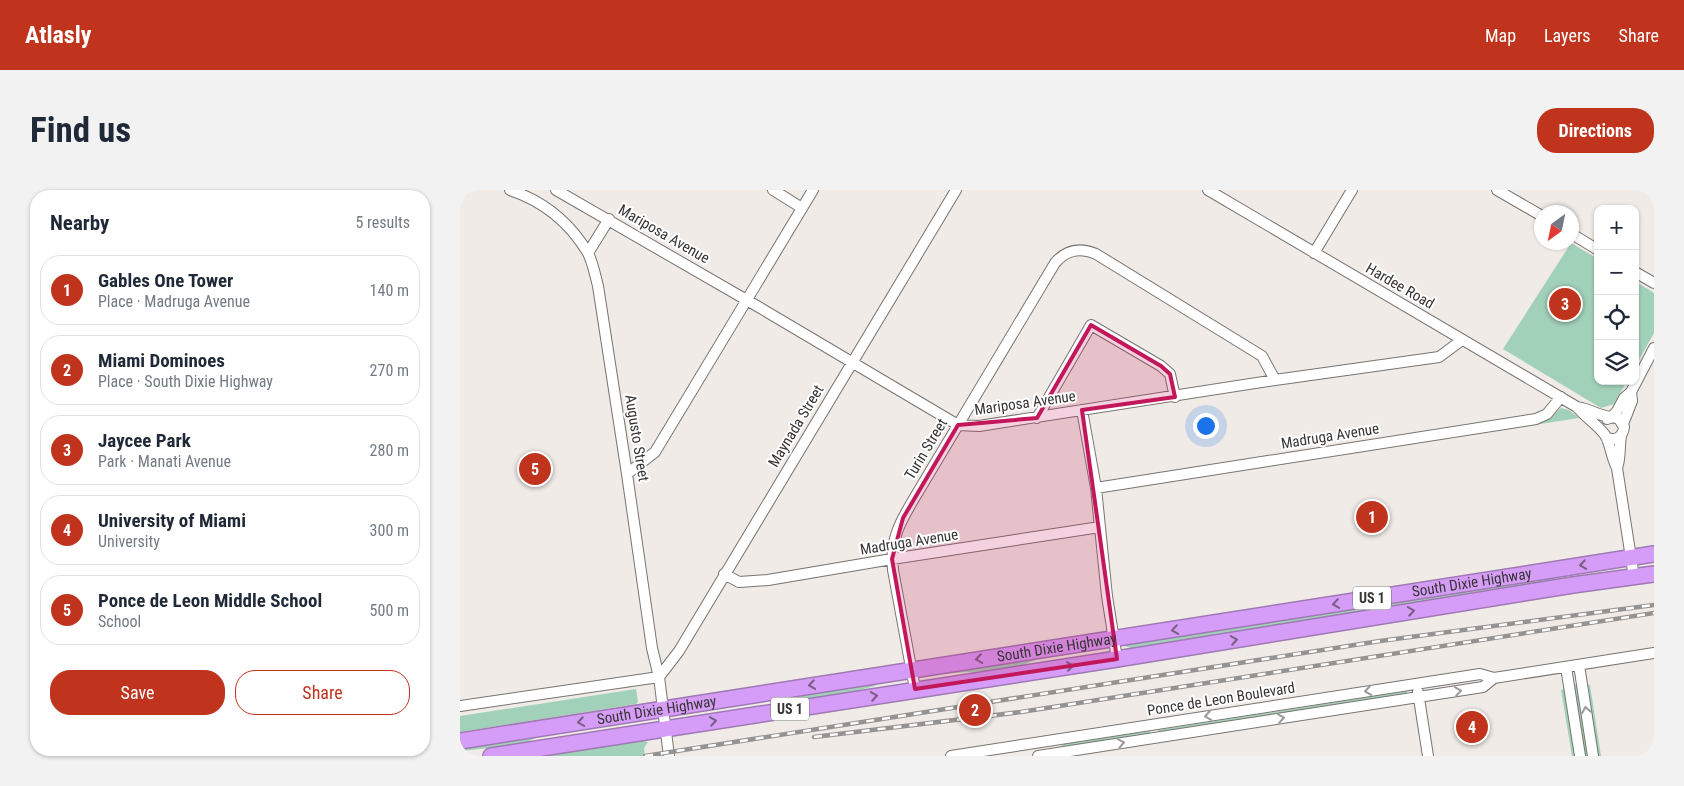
<!DOCTYPE html>
<html lang="en">
<head>
<meta charset="utf-8">
<style>
	:root { --surface:#fff; --page:#f2f2f3; --text:#1f2937; --muted:#747a83; --line:#e0e1e3; --accent:#c0341d }
	body { margin:0; font-family:"Roboto Condensed",sans-serif; background:var(--page); color:var(--text) }
	.controls { position:absolute; right:15px; top:15px; display:grid; overflow:hidden; border-radius:10px; box-shadow:0 1px 4px #0004 }
	.controls button { width:45px; height:45px; display:grid; place-items:center; padding:0; border:0; border-bottom:1px solid var(--line); background:var(--surface); color:var(--text); font:25px sans-serif }
	.compass { position:absolute; left:1074px; top:15px; width:45px; height:45px; border-radius:50%; background:var(--surface); box-shadow:0 1px 4px #0004; rotate:213deg }
	.you { position:absolute; left:745px; top:235px; width:18px; height:18px; margin:-12px; border:4px solid #fff; border-radius:50%; background:#1a73e8; box-shadow:0 0 0 8px #1a73e833 }
	.badge { display:grid; place-items:center; width:32px; height:32px; border-radius:50%; background:var(--accent); color:#fff; font-size:16px; font-weight:700 }
	.pin { position:absolute; translate:-50% -50%; border:2px solid #fff; box-shadow:0 1px 5px #0006 }
	.list { margin:0; padding:0; list-style:none }
	h2 { display:flex; justify-content:space-between; align-items:center; height:65px; margin:0; padding:0 20px; font-size:21px }
	h2 small { font-size:16px; font-weight:400; color:var(--muted) }
	.list li { display:grid; grid-template-columns:32px 1fr auto; gap:15px; align-items:center; box-sizing:border-box; height:70px; margin:0 10px 10px; padding:0 10px; border:1px solid var(--line); border-radius:20px }
	.list b { display:block; font-size:19px; white-space:nowrap }
	.list p { margin:0; font-size:16px; white-space:nowrap; color:var(--muted) }
	.list em { font-size:16px; font-style:normal; color:var(--muted) }
	.actions { display:flex; gap:10px; padding:15px 20px }
	.actions a { flex:1; padding:11px 0; border:1px solid var(--accent); border-radius:20px; text-align:center; font-size:18px; color:var(--accent) }
	.actions .main { background:var(--accent); color:#fff }
	.icon { flex:none; width:28px; height:28px; fill:none; stroke:currentColor; stroke-width:2; stroke-linecap:round; stroke-linejoin:round }
	.map { position:relative; flex:none; width:1194px; height:566px; overflow:hidden; border-radius:20px }
	header { display:flex; align-items:center; gap:30px; box-sizing:border-box; height:70px; padding:0 25px; background:var(--accent); color:#fff }
	header strong { font-size:24px }
	nav { display:flex; gap:28px; margin-inline-start:auto; font-size:18px }
	.intro { display:flex; align-items:center; justify-content:space-between; box-sizing:border-box; height:120px; padding:0 30px }
	h1 { margin:0; font-size:35px }
	.button { padding:12px 22px; border-radius:20px; background:var(--accent); color:#fff; font-size:18px; font-weight:700 }
	main { display:flex; gap:30px; padding:0 30px }
	aside { flex:1; background:var(--surface); border-radius:20px; box-shadow:0 1px 4px #0004 }
	.map>svg:first-child { display:block }
	.green { fill:#a2d1b9 }
	.lines { fill:none; stroke-linecap:round; stroke-linejoin:round }
	.minor-casing { stroke:#787470; stroke-width:12 }
	.highway-casing { stroke:#9e79b3; stroke-width:18 }
	.minor { stroke:#fff; stroke-width:10 }
	.highway { stroke:#d69df8; stroke-width:15 }
	.rail-casing { stroke:#969290; stroke-width:4.5 }
	.rail { stroke:#fff; stroke-width:2.5; stroke-dasharray:8; stroke-linecap:butt }
	.oneway { stroke:#775f82 }
	.oneway2 { stroke:#9b9a9a }
	.marked { fill:#c2185b; fill-opacity:0.2; stroke:#c2185b; stroke-width:4; stroke-linejoin:round }
	.labels { text-anchor:middle; dominant-baseline:central; stroke-width:4; stroke-linejoin:round; paint-order:stroke }
	.shield { fill:#fff; stroke:#737271; stroke-width:1 }
	.shield-label { font-size:14px; font-weight:bold; fill:#373534 }
	.street-label { font-size:15px; fill:#373534; stroke:#fff }
</style>
</head>
<body>
<header>
<strong>Atlasly</strong>
<nav><a>Map</a><a>Layers</a><a>Share</a></nav>
</header>
<div class="intro"><h1>Find us</h1><a class="button">Directions</a></div>
<main>
<aside>
<h2>Nearby<small>5 results</small></h2>
<ul class="list">
<li><span class="badge">1</span><div><b>Gables One Tower</b><p>Place · Madruga Avenue</p></div><em>140 m</em></li>
<li><span class="badge">2</span><div><b>Miami Dominoes</b><p>Place · South Dixie Highway</p></div><em>270 m</em></li>
<li><span class="badge">3</span><div><b>Jaycee Park</b><p>Park · Manati Avenue</p></div><em>280 m</em></li>
<li><span class="badge">4</span><div><b>University of Miami</b><p>University</p></div><em>300 m</em></li>
<li><span class="badge">5</span><div><b>Ponce de Leon Middle School</b><p>School</p></div><em>500 m</em></li>
</ul>
<div class="actions"><a class="main">Save</a><a>Share</a></div>
</aside>
<div class="map">
<svg width="1194" height="566" viewBox="0 0 1194 566">
	<rect width="100%" height="100%" fill="#f0ebe7"/>
	<path class="green" d="M1111,53L1138,69V191H1167L1154,214L1141,218L1043,159Z
		M1175,91L1194,103V143L1175,177Z
		M1101,218L1109,220L1119,228L996,247L1080,233L1090,228Z
		M1098,387V388L1077,397L676,459L664,456L665,454Z
		M577,467L578,469L555,478L545,480L476,484Z
		M415,493V496L377,506L315,516V514L334,506Z
		M1116,494L1118,496L1129,566H1124L1114,496Z
		M1127,495H1130L1141,566H1138Z
		M176,499L178,512L176,514L0,542V526Z
		M1104,499L1115,566H1112L1101,500Z
		M947,501V504L698,543V540Z
		M690,541V544L599,558L604,554Z
		M78,546V547L60,555L0,561V558Z
		M179,550L188,552L184,558L185,566H78Z"/>
	<g class="lines">
		<g class="minor-casing">
			<path id="minor" d="M50,0C83,11 110,33 128,63C133,73 135,85 138,96L167,284L192,458L199,487L209,566
				M96,0L297,116L498,235L519,236L815,190L979,167L1002,150
				M313,0L342,18
				M748,0L1117,217C1129,219 1138,225 1150,227
				M1037,0L1082,26
				M1112,44L1138,60
				M128,63L149,29
				M854,63L892,0
				M1175,82L1194,93
				M1117,217C1126,228 1137,234 1145,245C1151,255 1151,267 1157,278L1174,387
				M622,220L636,298L647,406L657,469
				M1152,227L1157,221L1164,208L1171,202L1194,158
				M577,228L631,135L701,176L710,184L715,207
				M1163,234L1172,211L1171,202
				M1146,247C1155,252 1163,247 1164,237L1159,229L1152,227L1147,229
				M1157,278C1161,267 1159,257 1161,246
				M167,284L195,262L353,0
				M636,298L1076,229L1087,224L1101,207
				M264,384L279,392L308,390L432,369L640,337
				M1119,475L1133,566
				M1106,477L1120,566
				M199,487L219,461L496,0
				M455,499L433,380C430,349 440,332 455,307L595,73C606,60 619,57 636,64L802,166L815,190
				M958,502L968,566
				M0,516L199,487
				M491,566L1020,484L1034,488L1194,463
				M578,566L1023,497L1034,488"/>
		</g>
		<g class="highway-casing">
			<g id="highway">
				<path id="s1" d="M0,551L1194,364"/>
				<path d="M31,566L657,469L1113,395L1194,384"/>
			</g>
		</g>
		<use href="#minor" class="minor"/>
		<use href="#highway" class="highway"/>
		<g class="rail-casing">
			<path id="rail" d="M354,547L561,522L1194,423
				M185,566L920,451L1194,415"/>
		</g>
		<use href="#rail" class="rail"/>
	</g>
	<defs><path id="oneway-chevron" d="M-2-3.5L2.5 0L-2 3.5" fill="none" stroke-width="1.6" stroke-linecap="round" stroke-linejoin="round" transform="scale(1.25)"/></defs>
	<g class="oneway">
		<use href="#oneway-chevron" transform="translate(1123 375) rotate(171)"/>
		<use href="#oneway-chevron" transform="translate(876 414) rotate(171)"/>
		<use href="#oneway-chevron" transform="translate(951 421) rotate(-9)"/>
		<use href="#oneway-chevron" transform="translate(715 440) rotate(171)"/>
		<use href="#oneway-chevron" transform="translate(774 450) rotate(-9)"/>
		<use href="#oneway-chevron" transform="translate(519 469) rotate(171)"/>
		<use href="#oneway-chevron" transform="translate(610 476) rotate(-8)"/>
		<use href="#oneway-chevron" transform="translate(352 495) rotate(171)"/>
		<use href="#oneway-chevron" transform="translate(414 506) rotate(-9)"/>
		<use href="#oneway-chevron" transform="translate(253 531) rotate(-9)"/>
		<use href="#oneway-chevron" transform="translate(121 532) rotate(171)"/>
	</g>
	<g class="oneway2">
		<use href="#oneway-chevron" transform="translate(908 501) rotate(171)"/>
		<use href="#oneway-chevron" transform="translate(998 501) rotate(-9)"/>
		<use href="#oneway-chevron" transform="translate(1126 520) rotate(-99)"/>
		<use href="#oneway-chevron" transform="translate(748 526) rotate(171)"/>
		<use href="#oneway-chevron" transform="translate(821 528) rotate(-9)"/>
		<use href="#oneway-chevron" transform="translate(661 553) rotate(-11)"/>
	</g>
	<path class="marked" d="M631,135L701,176L710,184L715,207L622,220L657,469L455,499L432,369L443,328L498,235L577,228Z"/>
	<g class="labels">
		<g class="shield">
			<rect x="893" y="396.5" width="38" height="23" rx="4"/>
			<rect x="311" y="507.5" width="38" height="23" rx="4"/>
		</g>
		<g class="shield-label">
			<text x="912" y="408">US 1</text>
			<text x="330" y="519">US 1</text>
		</g>
		<g class="street-label">
			<text transform="translate(204 44) rotate(30)">Mariposa Avenue</text>
			<text transform="translate(940 96) rotate(30)">Hardee Road</text>
			<text transform="translate(565 213) rotate(-8)">Mariposa Avenue</text>
			<text transform="translate(336 236) rotate(-59)">Maynada Street</text>
			<text transform="translate(870 246) rotate(-9)">Madruga Avenue</text>
			<text transform="translate(177 248) rotate(81)">Augusto Street</text>
			<text transform="translate(466 259) rotate(-59)">Turin Street</text>
			<text transform="translate(449 352) rotate(-9)">Madruga Avenue</text>
			<text stroke="none"><textPath href="#s1" startOffset="1024">South Dixie Highway</textPath></text>
			<text stroke="none"><textPath href="#s1" startOffset="604">South Dixie Highway</textPath></text>
			<text transform="translate(761 509) rotate(-9)">Ponce de Leon Boulevard</text>
			<text stroke="none"><textPath href="#s1" startOffset="199">South Dixie Highway</textPath></text>
		</g>
	</g>
</svg>
<div class="controls">
<button>+</button>
<button>−</button>
<button><svg class="icon" aria-label="locate" viewBox="0 0 24 24"><circle cx="12" cy="12" r="6"/><path d="M12 2v4M12 18v4M2 12h4M18 12h4"/></svg></button>
<button><svg class="icon" aria-label="layers" viewBox="0 0 24 24"><path d="M12 4l9 5-9 5-9-5zM3 14l9 5 9-5"/></svg></button>
</div>
<svg class="compass" viewBox="-18 -18 36 36"><path d="M0-13l5 13h-10z" fill="#e53935"/><path d="M0 13l5-13h-10z" fill="#747a83"/></svg>
<div class="you"></div>
<div class="pin badge" style="left:912px;top:327px">1</div>
<div class="pin badge" style="left:515px;top:520px">2</div>
<div class="pin badge" style="left:1105px;top:114px">3</div>
<div class="pin badge" style="left:1012px;top:537px">4</div>
<div class="pin badge" style="left:75px;top:279px">5</div>
</div>
</main>
</body>
</html>
